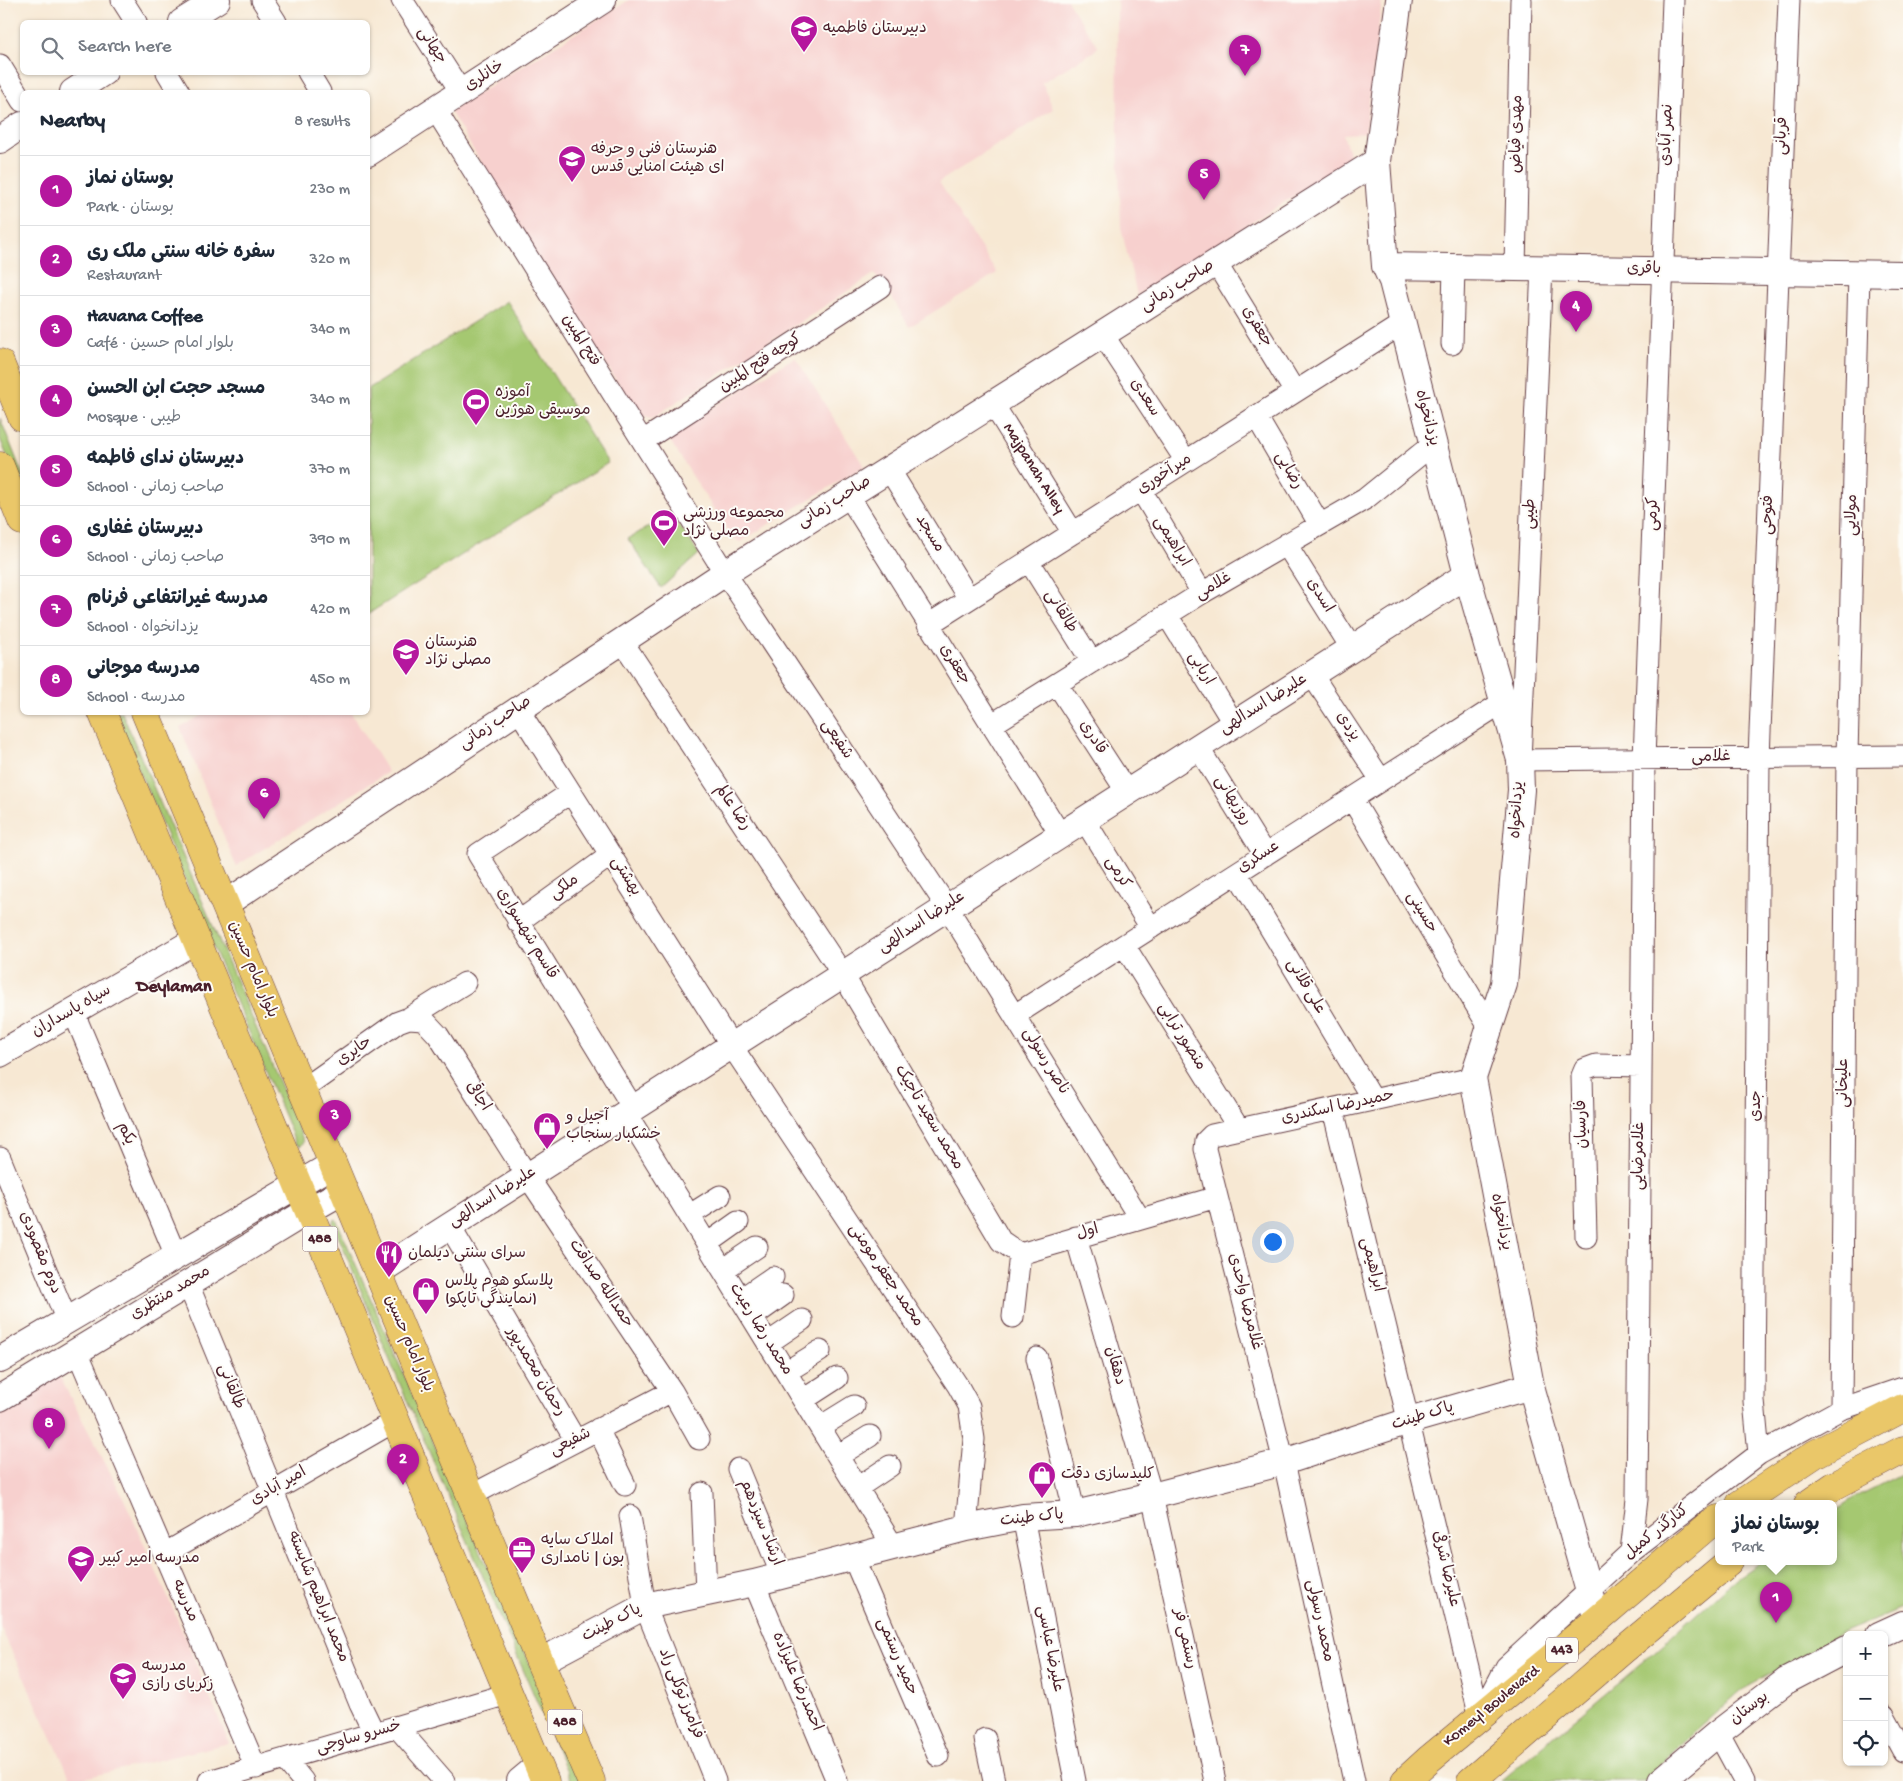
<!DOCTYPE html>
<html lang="en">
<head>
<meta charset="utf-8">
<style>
	:root { --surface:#fff; --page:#f6f6f7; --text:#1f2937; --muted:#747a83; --line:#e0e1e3; --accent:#b5179e }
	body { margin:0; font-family:"Gochi Hand","Playpen Sans Arabic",sans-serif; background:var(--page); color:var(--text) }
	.controls { position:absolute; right:15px; bottom:15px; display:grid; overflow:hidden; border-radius:8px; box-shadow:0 1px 4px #0004 }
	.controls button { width:45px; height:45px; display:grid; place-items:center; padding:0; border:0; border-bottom:1px solid var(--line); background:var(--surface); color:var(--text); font:25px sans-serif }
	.you { position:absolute; left:1272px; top:1241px; width:18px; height:18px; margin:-12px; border:4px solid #fff; border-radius:50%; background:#1a73e8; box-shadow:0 0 0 8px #1a73e833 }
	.badge { display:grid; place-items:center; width:32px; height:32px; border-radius:50%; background:var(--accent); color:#fff; font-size:16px; font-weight:700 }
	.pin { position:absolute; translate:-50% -41px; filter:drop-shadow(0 1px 2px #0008) }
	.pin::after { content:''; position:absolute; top:26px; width:18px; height:15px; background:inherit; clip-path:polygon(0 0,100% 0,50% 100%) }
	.popup { position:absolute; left:1715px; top:1500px; width:122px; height:65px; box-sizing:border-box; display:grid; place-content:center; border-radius:8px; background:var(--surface); filter:drop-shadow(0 1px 4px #0005); font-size:16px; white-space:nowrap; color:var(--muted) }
	.popup b { font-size:19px; color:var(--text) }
	.popup::after { content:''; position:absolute; left:50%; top:100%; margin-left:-10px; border:10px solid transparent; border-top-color:var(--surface) }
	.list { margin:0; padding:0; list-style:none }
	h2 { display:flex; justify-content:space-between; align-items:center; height:65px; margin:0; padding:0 20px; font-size:21px }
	h2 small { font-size:16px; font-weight:400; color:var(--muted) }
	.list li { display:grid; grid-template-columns:32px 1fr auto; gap:15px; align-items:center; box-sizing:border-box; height:70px; padding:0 20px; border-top:1px solid var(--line) }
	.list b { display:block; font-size:19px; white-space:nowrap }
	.list p { margin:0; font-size:16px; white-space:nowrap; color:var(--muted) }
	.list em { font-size:16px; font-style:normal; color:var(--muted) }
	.icon { flex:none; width:28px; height:28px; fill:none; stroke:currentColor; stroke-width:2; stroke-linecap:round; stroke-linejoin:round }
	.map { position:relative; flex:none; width:1903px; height:1781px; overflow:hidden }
	.search { position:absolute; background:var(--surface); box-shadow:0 1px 4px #0004; left:20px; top:20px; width:350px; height:55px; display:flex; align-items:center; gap:12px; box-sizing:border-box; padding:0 18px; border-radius:8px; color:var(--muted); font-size:19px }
	.panel { position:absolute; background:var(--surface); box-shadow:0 1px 4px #0004; left:20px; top:90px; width:350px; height:625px; border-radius:8px }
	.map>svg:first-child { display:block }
	.built { fill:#f7d0ce }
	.green { fill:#a5c871; stroke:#78744e }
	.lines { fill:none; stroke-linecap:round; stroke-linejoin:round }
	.minor-casing { stroke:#643d44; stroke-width:23 }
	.tertiary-casing { stroke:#643d44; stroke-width:28 }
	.primary-casing { stroke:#643d44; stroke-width:29 }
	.minor { stroke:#fff; stroke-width:21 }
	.tertiary { stroke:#fff; stroke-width:26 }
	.primary { stroke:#eac769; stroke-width:28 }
	.labels { text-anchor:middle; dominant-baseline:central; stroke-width:4; stroke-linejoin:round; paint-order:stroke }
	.shield { fill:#fdfcf7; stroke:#806168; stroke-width:1 }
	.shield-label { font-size:15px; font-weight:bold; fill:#4a1f2b }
	.poi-label { font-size:16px; fill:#4a1f2b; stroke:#fdfcf7; text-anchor:start }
	.street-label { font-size:16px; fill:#4a1f2b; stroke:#fdfcf7 }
	.neighbourhood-label { font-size:18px; font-weight:bold; fill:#4a1f2b; stroke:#fdfcf7 }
</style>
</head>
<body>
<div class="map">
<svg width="1903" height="1781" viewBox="0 0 1903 1781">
	<rect width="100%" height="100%" fill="#fdfcf7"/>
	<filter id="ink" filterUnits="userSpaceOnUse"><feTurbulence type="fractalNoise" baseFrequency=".02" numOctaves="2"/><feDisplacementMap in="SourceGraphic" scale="10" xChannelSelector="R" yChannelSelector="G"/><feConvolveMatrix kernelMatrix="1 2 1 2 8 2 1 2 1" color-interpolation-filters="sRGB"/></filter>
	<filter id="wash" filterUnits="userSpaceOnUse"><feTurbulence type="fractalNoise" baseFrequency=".0096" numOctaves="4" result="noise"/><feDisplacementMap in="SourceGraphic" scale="20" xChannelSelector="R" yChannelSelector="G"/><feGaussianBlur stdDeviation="1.12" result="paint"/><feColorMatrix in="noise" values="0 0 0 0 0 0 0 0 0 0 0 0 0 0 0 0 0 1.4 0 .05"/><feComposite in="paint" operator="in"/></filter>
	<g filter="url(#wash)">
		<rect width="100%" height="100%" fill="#f7e8d3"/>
		<path class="built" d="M629,0H1067L1098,47L1093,52L1041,83L1043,84L1053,109L939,182L997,273L909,327L892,297L874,274L652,418L637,413L537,256L450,111Z
			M1117,0H1382L1365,133L1343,134L1351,160L1137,295L1121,228L1118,141Z
			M795,357L864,466L740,542L731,536L667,436Z
			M206,713H351L388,772L236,866L180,727Z
			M54,1366L123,1497L173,1609L229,1743L72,1781L0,1626V1401Z"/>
		<path class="green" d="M507,301L608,463L368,614V389Z
			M0,418L22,473V492L0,439Z
			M671,513L699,554L661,588L628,539Z
			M115,713H122L288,1102L304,1142L301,1146L296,1144Z
			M336,1219L581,1781H571L393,1368L334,1226L333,1221Z
			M1903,1473V1608L1843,1633L1743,1689L1669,1754L1647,1781H1501L1642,1663L1735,1579L1760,1562H1834V1512L1858,1496Z"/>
	</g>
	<g filter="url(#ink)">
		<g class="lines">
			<g class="minor-casing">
				<path id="minor" d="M122,0L136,22
					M262,0L276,22
					M402,0L461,92
					M0,65L22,101
					M167,72L179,92
					M308,72L320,92
					M435,109L725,573L947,907L1140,1219
					M1216,263L1295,392
					M1515,268L1521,0
					M1542,268L1520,760L1903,756
					M1103,335L1186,461
					M1452,344L1454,267
					M993,404L1073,533
					M1256,416L1320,525
					M643,441L880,287
					M889,469L969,599
					M1141,490L1202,593
					M848,495L1060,834
					M1286,544L1352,649
					M1029,561L1092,662
					M1167,615L1234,724
					M928,625L1402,324
					M622,641L843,975L1001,1241L1020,1254
					M1312,675L1381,780
					M1057,684L1127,792
					M518,709L731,1045L958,1386L969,1406L974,1439L966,1528
					M991,725L1202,593L1365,499L1433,444
					M1198,747L1265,855
					M570,793L478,854L633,1108
					M1352,799L1489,1027
					M1084,819L1151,928
					M1237,873L1373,1100
					M518,922L611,855
					M1124,945L1239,1129
					M73,1011L176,1256
					M1015,1015L1503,702
					M409,1018L465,983
					M302,1090L398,1022L409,1018L423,1019L438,1035L528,1177L672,1391L699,1439
					M1333,1109L1480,1717
					M626,1113L893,1546
					M0,1158L67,1321
					M690,1215L720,1196
					M449,1225L576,1441
					M1076,1237L1152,1496L1215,1781
					M1586,1237L1582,1076L1585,1069L1596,1065L1641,1066
					M707,1244L738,1222
					M1020,1254L1217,1197
					M723,1270L757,1247
					M188,1284L360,1704L374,1733
					M741,1299L773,1277
					M752,1317L783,1295
					M1013,1317L1020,1254
					M768,1343L802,1320
					M77,1351L256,1768
					M1037,1358L1075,1514
					M786,1372L820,1351
					M803,1400L837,1378
					M1841,1409L1847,756L1859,273
					M820,1427L854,1406
					M598,1429L625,1485
					M1759,1454L1754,1401L1759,757L1789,0
					M838,1456L870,1436
					M738,1469L782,1576
					M857,1488L890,1466
					M702,1493L706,1593
					M470,1496L672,1391
					M630,1516L645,1606L715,1781
					M1023,1517L1075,1781
					M1631,1552L1637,1499L1644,759L1673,0
					M164,1554L395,1421
					M853,1557L938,1756
					M754,1583L837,1781
					M1483,1711L1506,1667L1631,1552L1759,1454L1841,1409L1903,1388
					M1884,1716L1903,1751
					M397,1727L444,1781
					M1718,1733L1744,1781
					M985,1739L994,1781
					M285,1759L303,1781
					M209,1781L508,1694
					M1354,1781L1284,1462L1205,1149L1206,1141L1212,1135L1473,1078"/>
			</g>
			<g class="tertiary-casing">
				<path id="tertiary" d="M1399,0L1377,161L1385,266L1392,281L1467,575L1520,760L1521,790L1504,984L1473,1078L1531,1386L1597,1620
					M182,22L217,0
					M73,92L104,72
					M0,140L22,125
					M368,153L603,0
					M1385,266L1903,274
					M225,904L725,573L1377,161
					M0,1054L196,940
					M378,1272L1467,575
					M0,1360L333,1164
					M0,1398L308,1211L343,1191
					M1879,1635L1903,1624
					M540,1662L645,1606L754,1583L966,1528L1023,1517L1075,1514L1152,1496L1284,1462L1409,1421L1531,1386
					M520,1781L538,1766
					M1661,1781L1718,1733L1786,1681L1847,1649"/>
			</g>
			<g class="primary-casing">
				<path id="primary" d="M0,363L22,417
					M0,466L22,521
					M102,712L545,1781
					M145,712L540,1662L591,1781
					M1740,1504L1815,1454L1903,1408
					M1808,1504L1834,1486L1903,1450
					M1405,1781L1428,1760L1597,1620L1706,1527L1718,1519
					M1471,1781L1622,1651L1729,1562"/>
			</g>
			<use href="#minor" class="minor"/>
			<use href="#tertiary" class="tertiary"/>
			<use href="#primary" class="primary"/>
		</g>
	</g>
	<defs>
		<g id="school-pin" transform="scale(1.4375)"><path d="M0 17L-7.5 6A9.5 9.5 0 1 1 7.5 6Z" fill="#b5179e" stroke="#fdfcf7"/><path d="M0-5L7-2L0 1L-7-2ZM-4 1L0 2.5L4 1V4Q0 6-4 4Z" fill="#fff"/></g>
		<g id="stadium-pin" transform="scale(1.4375)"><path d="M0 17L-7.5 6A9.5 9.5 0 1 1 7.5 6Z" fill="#b5179e" stroke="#fdfcf7"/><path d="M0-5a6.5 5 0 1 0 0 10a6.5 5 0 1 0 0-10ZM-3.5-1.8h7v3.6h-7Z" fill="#fff"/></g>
		<g id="shop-pin" transform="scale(1.4375)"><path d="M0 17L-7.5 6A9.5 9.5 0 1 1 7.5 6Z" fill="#b5179e" stroke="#fdfcf7"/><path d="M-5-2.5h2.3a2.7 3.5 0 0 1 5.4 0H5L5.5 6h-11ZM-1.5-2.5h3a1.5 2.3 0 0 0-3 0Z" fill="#fff"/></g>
		<g id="restaurant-pin" transform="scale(1.4375)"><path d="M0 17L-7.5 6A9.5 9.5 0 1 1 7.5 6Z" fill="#b5179e" stroke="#fdfcf7"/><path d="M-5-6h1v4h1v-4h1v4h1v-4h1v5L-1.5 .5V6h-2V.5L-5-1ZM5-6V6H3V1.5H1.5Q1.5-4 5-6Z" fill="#fff"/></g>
		<g id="office-pin" transform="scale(1.4375)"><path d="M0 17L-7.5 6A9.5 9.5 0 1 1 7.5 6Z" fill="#b5179e" stroke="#fdfcf7"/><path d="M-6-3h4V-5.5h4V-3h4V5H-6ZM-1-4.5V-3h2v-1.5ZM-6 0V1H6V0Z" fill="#fff"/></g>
	</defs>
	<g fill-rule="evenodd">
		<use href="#school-pin" x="804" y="29"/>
		<use href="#school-pin" x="572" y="159"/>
		<use href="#stadium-pin" x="476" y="402"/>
		<use href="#stadium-pin" x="664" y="523"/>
		<use href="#school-pin" x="406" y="652"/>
		<use href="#shop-pin" x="547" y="1126"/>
		<use href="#restaurant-pin" x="389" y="1254"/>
		<use href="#shop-pin" x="426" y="1291"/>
		<use href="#shop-pin" x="1042" y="1475"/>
		<use href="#office-pin" x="522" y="1550"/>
		<use href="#school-pin" x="81" y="1559"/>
		<use href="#school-pin" x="123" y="1676"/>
	</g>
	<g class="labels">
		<g class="shield">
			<rect x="302.5" y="1226.5" width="35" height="25" rx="4"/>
			<rect x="1546" y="1637.5" width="32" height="25" rx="4"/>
			<rect x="547.5" y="1709.5" width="35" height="25" rx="4"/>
		</g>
		<g class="shield-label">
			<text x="320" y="1239">488</text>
			<text x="1562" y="1650">443</text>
			<text x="565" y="1722">488</text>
		</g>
		<g class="poi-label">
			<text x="823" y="29">دبیرستان فاطمیه</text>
			<text x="591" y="150">هنرستان فنی و حرفه<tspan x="591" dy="18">ای هیئت امنایی قدس</tspan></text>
			<text x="495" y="393">آموزه<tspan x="495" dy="18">موسیقی هوژین</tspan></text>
			<text x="683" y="514">مجموعه ورزشی<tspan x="683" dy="18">مصلی نژاد</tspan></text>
			<text x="425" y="643">هنرستان<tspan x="425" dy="18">مصلی نژاد</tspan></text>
			<text x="566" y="1117">آجیل و<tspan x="566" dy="18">خشکبار سنجاب</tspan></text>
			<text x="408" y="1254">سرای سنتی دیلمان</text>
			<text x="445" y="1282">پلاسکو هوم پلاس<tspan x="445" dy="18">(نمایندگی تاپکو)</tspan></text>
			<text x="1061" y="1475">کلیدسازی دقت</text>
			<text x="541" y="1541">املاک سایه<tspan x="541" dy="18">بون | نامداری</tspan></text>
			<text x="100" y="1559">مدرسه امیر کبیر</text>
			<text x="142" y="1667">مدرسه<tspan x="142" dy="18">زکریای رازی</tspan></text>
		</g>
		<g class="street-label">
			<text transform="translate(431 46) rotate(57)">جهانی</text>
			<text transform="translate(485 77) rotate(-33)">خانلری</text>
			<text transform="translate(1518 134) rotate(-89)">مهدی فیاض</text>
			<text transform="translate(1668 135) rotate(-88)">نصر آبادی</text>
			<text transform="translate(1783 136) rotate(-88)">قربانی</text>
			<text transform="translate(1644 270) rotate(1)">باقری</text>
			<text transform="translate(1178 287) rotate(-32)">صاحب زمانی</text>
			<text transform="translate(1256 327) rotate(59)">جعفری</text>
			<text transform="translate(580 341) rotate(58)">فتح المبین</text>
			<text transform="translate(761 364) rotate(-33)">کوچه فتح المبین</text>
			<text transform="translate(1144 398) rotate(57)">سعدی</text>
			<text transform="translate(1426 418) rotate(75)">یزدانخواه</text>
			<text transform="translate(1033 469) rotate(58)">Majpanah Alley</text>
			<text transform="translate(1288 471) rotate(60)">رضایی</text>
			<text transform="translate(1165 475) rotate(-33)">میرآخوری</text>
			<text transform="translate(835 503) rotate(-32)">صاحب زمانی</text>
			<text transform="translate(1531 514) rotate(-87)">طیبی</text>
			<text transform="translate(1654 514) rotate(-88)">کرمی</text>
			<text transform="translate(1769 515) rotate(-88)">فتوحی</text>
			<text transform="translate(1853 515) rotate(-89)">مولایی</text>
			<text transform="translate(929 534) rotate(58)">مسجد</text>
			<text transform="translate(1171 542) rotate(59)">ابراهیمی</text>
			<text transform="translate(1214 587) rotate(-31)">غلامی</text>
			<text transform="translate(1319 596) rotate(58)">اسدی</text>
			<text transform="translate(1060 612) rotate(58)">طالقانی</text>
			<text transform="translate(954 665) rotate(58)">جعفری</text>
			<text transform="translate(1200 669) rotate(59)">اربابی</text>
			<text transform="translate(1264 705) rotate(-32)">علیرضا اسدالهی</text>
			<text transform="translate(496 724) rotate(-34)">صاحب زمانی</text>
			<text transform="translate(1347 727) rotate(57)">یزدی</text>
			<text transform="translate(1092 738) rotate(57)">قادری</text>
			<text transform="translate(836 740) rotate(56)">شفیعی</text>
			<text transform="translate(1711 758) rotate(-1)">غلامی</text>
			<text transform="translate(1232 801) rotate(58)">روزبهانی</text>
			<text transform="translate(732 808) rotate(56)">رضا عالم</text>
			<text transform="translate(1518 810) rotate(-87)">یزدانخواه</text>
			<text transform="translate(1259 858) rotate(-33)">عسکری</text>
			<text transform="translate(1117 873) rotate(59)">کرمی</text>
			<text transform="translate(625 877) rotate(58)">بهشتی</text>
			<text transform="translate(565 888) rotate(-36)">ملکی</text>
			<text transform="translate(1421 913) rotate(59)">حسینی</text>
			<text transform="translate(922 923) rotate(-33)">علیرضا اسدالهی</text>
			<text transform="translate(526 934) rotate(59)">قاسم شهسواری</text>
			<text transform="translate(252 970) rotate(67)">بلوار امام حسین</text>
			<text transform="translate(1305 987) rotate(59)">علی قلانی</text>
			<text transform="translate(72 1012) rotate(-30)">سپاه پاسداران</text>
			<text transform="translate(1181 1037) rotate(58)">منصور ترابی</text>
			<text transform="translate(355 1052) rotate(-35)">حایری</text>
			<text transform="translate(1045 1062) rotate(59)">ناصر رسولی</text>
			<text transform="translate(1844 1083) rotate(-90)">علیخانی</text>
			<text transform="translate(477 1097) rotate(57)">اجاقی</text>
			<text transform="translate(1757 1106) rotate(-90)">جدی</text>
			<text transform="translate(1338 1108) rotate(-12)">حمیدرضا اسکندری</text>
			<text transform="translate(928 1118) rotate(59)">محمد سعید تاجیک</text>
			<text transform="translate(1583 1124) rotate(-91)">فارسیان</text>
			<text transform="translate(125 1134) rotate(67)">یکم</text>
			<text transform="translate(1640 1156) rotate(-89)">غلامرضایی</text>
			<text transform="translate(493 1198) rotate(-32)">علیرضا اسدالهی</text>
			<text transform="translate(1500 1222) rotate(79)">یزدانخواه</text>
			<text transform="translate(1088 1233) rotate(-16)">اول</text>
			<text transform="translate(39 1253) rotate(68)">دوم مقصودی</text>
			<text transform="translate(1371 1265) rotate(76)">ابراهیمی</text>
			<text transform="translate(885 1276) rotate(56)">محمد جعفر مومنی</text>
			<text transform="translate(600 1284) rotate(56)">حمدالله صداقت</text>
			<text transform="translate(171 1294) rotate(-31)">محمد منتظری</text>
			<text transform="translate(1244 1302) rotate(76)">غلامرضا واحدی</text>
			<text transform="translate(760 1330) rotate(58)">محمد رضا رعیت</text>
			<text transform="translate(408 1344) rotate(67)">بلوار امام حسین</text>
			<text transform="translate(1114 1366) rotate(74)">دهقان</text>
			<text transform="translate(535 1372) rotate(59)">رحمان محمدپور</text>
			<text transform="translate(230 1387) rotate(68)">طالقانی</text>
			<text transform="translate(1423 1417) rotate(-17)">پاک طینت</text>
			<text transform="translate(571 1443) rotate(-27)">شفیعی</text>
			<text transform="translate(279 1487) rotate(-30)">امیر آبادی</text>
			<text transform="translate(1032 1519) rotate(-6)">پاک طینت</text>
			<text transform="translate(760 1523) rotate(68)">ارشاد سیزدهم</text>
			<text transform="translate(1657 1533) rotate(-38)">کنارگذر کمیل</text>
			<text transform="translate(1445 1569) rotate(77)">علیرضا شرفی</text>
			<text transform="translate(317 1597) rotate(68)">محمد ابراهیم شایسته</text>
			<text transform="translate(184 1601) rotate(67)">مدرسه</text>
			<text transform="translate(1319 1621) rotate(78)">محمد رسولی</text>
			<text transform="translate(612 1624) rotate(-27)">پاک طینت</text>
			<text transform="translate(1184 1639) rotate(77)">رستمی فر</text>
			<text transform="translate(1049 1649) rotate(79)">علیرضا عباسی</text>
			<text transform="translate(896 1657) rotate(67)">حمید رستمی</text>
			<text transform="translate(796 1682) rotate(67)">احمدرضا علیزاده</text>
			<text transform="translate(680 1694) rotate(68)">فرامرز توکلی راد</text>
			<text transform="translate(1492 1707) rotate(-39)">Komeyl Boulevard</text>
			<text transform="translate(1750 1709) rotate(-37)">بوستان</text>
			<text transform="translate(359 1738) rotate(-16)">خسرو ساوجی</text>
		</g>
		<g class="neighbourhood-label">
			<text x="174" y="987">Deylaman</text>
		</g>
	</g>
</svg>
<div class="controls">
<button>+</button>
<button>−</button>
<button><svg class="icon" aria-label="locate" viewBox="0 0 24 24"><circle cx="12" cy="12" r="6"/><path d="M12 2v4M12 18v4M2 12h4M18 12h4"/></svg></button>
</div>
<div class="you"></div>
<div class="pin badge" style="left:1776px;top:1623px">1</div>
<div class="popup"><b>بوستان نماز</b>Park</div>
<div class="pin badge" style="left:403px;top:1485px">2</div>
<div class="pin badge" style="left:335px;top:1141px">3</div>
<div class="pin badge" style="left:1576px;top:332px">4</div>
<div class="pin badge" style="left:1204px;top:200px">5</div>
<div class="pin badge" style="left:264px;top:819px">6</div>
<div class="pin badge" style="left:1245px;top:76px">7</div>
<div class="pin badge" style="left:49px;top:1449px">8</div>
<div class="search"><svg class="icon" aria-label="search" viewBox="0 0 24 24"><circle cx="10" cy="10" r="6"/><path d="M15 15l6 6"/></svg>Search here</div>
<section class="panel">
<h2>Nearby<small>8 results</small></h2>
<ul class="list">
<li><span class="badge">1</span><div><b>بوستان نماز</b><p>Park · بوستان</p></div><em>230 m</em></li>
<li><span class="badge">2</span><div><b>سفره خانه سنتی ملک ری</b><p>Restaurant</p></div><em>320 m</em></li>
<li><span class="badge">3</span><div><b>Havana Coffee</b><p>Café · بلوار امام حسین</p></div><em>340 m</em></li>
<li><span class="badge">4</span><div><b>مسجد حجت ابن الحسن</b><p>Mosque · طیبی</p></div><em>340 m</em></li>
<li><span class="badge">5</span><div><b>دبیرستان ندای فاطمه</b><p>School · صاحب زمانی</p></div><em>370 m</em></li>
<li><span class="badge">6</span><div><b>دبیرستان غفاری</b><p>School · صاحب زمانی</p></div><em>390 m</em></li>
<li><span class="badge">7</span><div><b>مدرسه غیرانتفاعی فرنام</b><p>School · یزدانخواه</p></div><em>420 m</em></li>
<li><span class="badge">8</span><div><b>مدرسه موجانی</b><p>School · مدرسه</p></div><em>450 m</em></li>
</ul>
</section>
</div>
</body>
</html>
